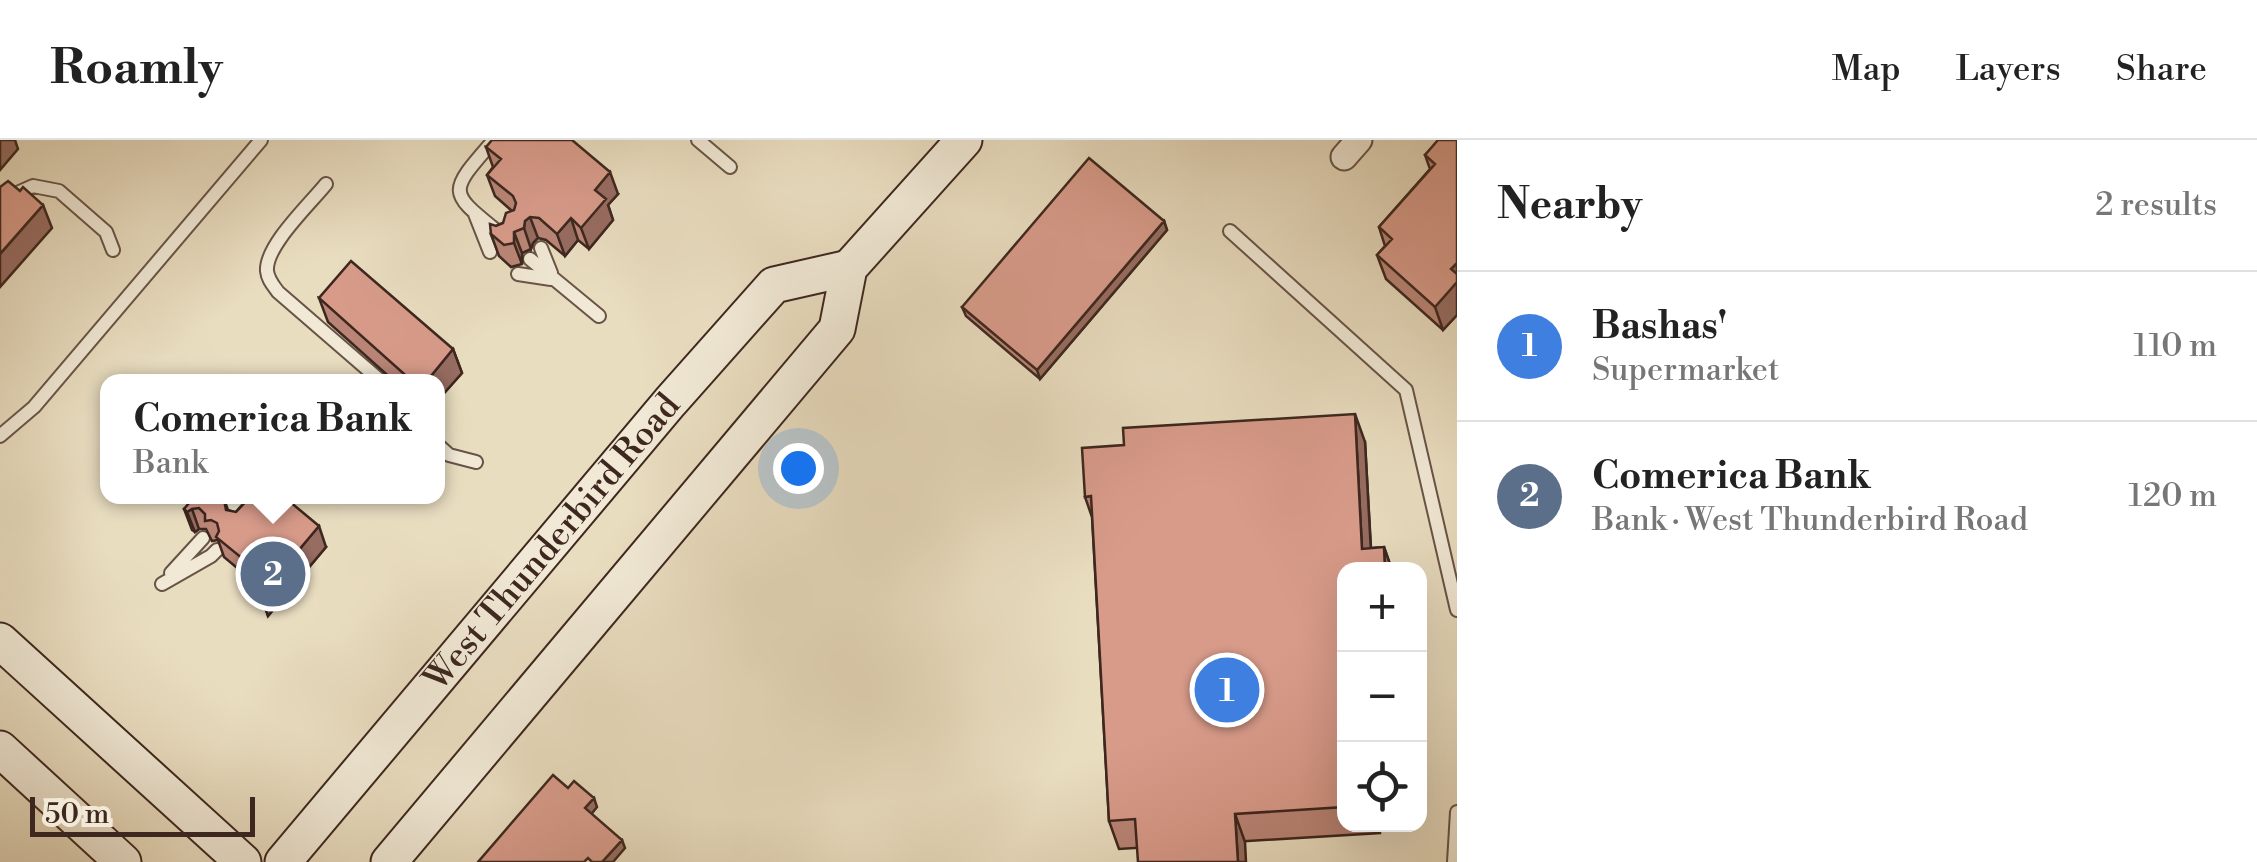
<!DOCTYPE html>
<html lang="en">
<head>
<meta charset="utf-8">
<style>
	:root { --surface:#fff; --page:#f6f6f6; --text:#222; --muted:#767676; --line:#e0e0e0; --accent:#8f2418 }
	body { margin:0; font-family:"Libre Bodoni",serif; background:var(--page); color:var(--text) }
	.controls { position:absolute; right:30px; bottom:30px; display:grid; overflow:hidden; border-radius:20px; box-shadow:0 10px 40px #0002 }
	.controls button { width:90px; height:90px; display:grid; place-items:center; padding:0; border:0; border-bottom:2px solid var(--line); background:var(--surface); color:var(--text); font:50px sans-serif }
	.scale { position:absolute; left:30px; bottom:25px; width:225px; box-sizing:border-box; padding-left:10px; border:5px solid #3d271f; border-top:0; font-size:28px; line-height:35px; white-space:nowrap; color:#3d271f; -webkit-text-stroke:8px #f1e9d6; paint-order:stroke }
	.you { position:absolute; left:798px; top:328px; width:35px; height:35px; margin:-25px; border:8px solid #fff; border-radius:50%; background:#1a73e8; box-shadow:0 0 0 15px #1a73e833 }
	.badge { display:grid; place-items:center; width:65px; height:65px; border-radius:50%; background:var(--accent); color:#fff; font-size:32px; font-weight:700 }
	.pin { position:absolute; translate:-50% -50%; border:5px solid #fff; box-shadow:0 2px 10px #0006 }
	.popup { position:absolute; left:100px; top:234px; width:345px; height:130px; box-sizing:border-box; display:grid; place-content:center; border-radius:20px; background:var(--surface); filter:drop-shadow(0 2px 8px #0005); font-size:32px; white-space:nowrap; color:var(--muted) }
	.popup b { font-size:38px; color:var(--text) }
	.popup::after { content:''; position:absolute; left:50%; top:100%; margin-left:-20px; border:20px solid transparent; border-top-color:var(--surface) }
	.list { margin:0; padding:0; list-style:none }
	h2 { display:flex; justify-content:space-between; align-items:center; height:130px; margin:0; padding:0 40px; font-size:42px }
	h2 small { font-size:32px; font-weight:400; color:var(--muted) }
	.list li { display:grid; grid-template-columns:65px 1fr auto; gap:30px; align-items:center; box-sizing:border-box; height:150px; padding:0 40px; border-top:2px solid var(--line) }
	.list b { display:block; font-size:38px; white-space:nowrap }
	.list p { margin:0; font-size:32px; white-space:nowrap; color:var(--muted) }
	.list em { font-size:32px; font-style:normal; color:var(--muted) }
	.icon { flex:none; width:55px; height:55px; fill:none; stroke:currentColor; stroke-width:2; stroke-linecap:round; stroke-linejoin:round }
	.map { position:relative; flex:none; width:1457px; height:722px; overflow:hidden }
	header { display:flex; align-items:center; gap:60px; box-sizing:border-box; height:140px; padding:0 50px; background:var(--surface); border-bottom:2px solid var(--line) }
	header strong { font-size:48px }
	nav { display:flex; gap:55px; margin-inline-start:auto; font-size:35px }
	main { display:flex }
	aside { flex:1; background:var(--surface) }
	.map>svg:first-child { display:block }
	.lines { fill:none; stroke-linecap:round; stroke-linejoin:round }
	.service-casing { stroke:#685447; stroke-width:16 }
	.minor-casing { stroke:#685447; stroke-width:29 }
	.secondary-casing { stroke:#3d271f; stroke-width:39 }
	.service { stroke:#f1e9d6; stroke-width:12 }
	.minor { stroke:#f1e9d6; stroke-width:25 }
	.secondary { stroke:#f1e9d6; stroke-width:35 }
	.wall { fill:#ba8577; stroke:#3d271f; stroke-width:2.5 }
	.shaded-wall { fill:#976c61; stroke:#3d271f; stroke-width:2.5 }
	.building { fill:#d89b8a; stroke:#3d271f; stroke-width:2.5 }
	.labels { text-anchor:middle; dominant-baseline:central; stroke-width:8; stroke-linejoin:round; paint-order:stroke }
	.street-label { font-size:35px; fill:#3d271f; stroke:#f1e9d6 }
</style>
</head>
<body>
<header>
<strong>Roamly</strong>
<nav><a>Map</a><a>Layers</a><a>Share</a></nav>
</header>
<main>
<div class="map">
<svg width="1457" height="722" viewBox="0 0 1457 722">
	<rect width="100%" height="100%" fill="#e9ddc0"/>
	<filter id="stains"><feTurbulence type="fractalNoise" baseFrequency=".002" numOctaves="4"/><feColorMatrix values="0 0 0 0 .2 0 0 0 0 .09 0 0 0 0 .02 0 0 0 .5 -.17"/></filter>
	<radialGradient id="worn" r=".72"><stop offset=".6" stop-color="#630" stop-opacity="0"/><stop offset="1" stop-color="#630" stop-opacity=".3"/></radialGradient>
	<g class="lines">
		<g class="service-casing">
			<path id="service" d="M494,0C446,55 448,51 503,96
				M698,0L730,27
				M326,44C310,64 265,106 267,131C268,140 273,145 278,152L382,242
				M0,65L6,58L33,46L59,51L106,92L113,110
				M475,74L490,112
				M1230,91L1406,250L1457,470
				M541,108L551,133
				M530,119L599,176
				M518,134L551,139
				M0,296L34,267L261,0
				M438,305L449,315L476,322
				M227,371L240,356
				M171,433L203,398
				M162,444L211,416L217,410
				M1454,722L1457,672"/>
		</g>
		<g class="minor-casing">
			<path id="minor" d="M1344,17L1359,0"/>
		</g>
		<g class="secondary-casing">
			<g id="secondary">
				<path d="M0,501L243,722"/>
				<path d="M0,609L123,722"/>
				<path id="s1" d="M283,722L670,262L774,145L849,128"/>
				<path d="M389,722L837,189L849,128L964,0"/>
			</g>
		</g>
		<use href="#service" class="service"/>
		<use href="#minor" class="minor"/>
		<use href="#secondary" class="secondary"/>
	</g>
	<path class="wall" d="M1457,0V175L1443,190L1386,139L1377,115L1385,106L1379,87L1430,29L1425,15Z
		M486,7L618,54L608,65L613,80L589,109L578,100L565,116L546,100L538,98L533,103L531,109L522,113V124L511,127L499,116L491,94L496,86L503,83L512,71L495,56L487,35L493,27Z
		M1164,81L1167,90L1040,239L966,176L962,167Z
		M319,158L453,209L462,233L438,260V242H395L328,182Z
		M1365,302L1371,408L1384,407L1392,430H1344V684H1379L1380,693L1119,709L1109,681L1092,377L1085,357Z
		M212,356H217L219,361L224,359L228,370L326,407L268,476L261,455L260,447L224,417L218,400L212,401L206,389H199L195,392L192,390L184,369Z"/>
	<path class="shaded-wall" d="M0,0H15L18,9L0,30Z
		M610,32L618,54L608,65L613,80L589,109L581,88L595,50Z
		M43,65L52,88L0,147V114Z
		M530,77L538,98L533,103L531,109L524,88L525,81Z
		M571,78L578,100L565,116L557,94Z
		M1164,81L1167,90L1040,239L1037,230Z
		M514,92L522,113V124L514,103Z
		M1457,123V175L1443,190L1435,167L1451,129Z
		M453,209L462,233L438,260V242H426Z
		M1355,274L1365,302L1372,430L1362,409Z
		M192,369L199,389L195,392L187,372Z
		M319,386L326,407L268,476L261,455Z
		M1384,407L1392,430H1385Z
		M594,658L597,667L589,677L585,668Z
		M1235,674L1245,702L1246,722H1238Z
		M622,700L625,708L613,722H602Z"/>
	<path class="building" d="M492,0H572L610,32L595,50L606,59L581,88L571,78L557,94L539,78L530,77L525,81L524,88L514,92V103L504,105L491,94L490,84L496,86L503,83L506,73L514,70L516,63L513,56L487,35L501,19L486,7Z
		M1438,0H1457V123L1451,129L1457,134V142L1435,167L1377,115L1392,99L1379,87L1435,24L1425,15Z
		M1089,18L1164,81L1037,230L962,167Z
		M8,41L20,51L23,47L43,65L0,114V47Z
		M351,121L453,209L426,242H413L319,158Z
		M1355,274L1362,409L1384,407L1385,430H1344V667L1235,674L1238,722H1138L1135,679L1109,681L1091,356L1085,357L1082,308L1124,305L1123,288Z
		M195,356H212L219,361L224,359L226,370L236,372L251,356H283L319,386L261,455L259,432L216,397L219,391L217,383L211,380L205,381V374L199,368L192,369L187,372L184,369Z
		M553,635L568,648L574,641L594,658L585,668L622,700L602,722H592L588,718L584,722H478Z"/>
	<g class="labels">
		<g class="street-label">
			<text stroke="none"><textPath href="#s1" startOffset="418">West Thunderbird Road</textPath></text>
		</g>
	</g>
	<rect width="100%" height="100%" filter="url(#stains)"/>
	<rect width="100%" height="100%" fill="url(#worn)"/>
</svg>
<div class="controls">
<button>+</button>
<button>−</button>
<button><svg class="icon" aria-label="locate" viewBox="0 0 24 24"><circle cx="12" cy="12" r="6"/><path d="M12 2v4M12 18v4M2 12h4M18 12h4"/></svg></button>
</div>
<div class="scale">50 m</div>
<div class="you"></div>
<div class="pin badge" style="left:1227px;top:550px;background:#3f7fe0">1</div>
<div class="pin badge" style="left:273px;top:434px;background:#5c6f8a">2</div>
<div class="popup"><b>Comerica Bank</b>Bank</div>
</div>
<aside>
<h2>Nearby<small>2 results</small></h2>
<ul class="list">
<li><span class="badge" style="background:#3f7fe0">1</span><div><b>Bashas'</b><p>Supermarket</p></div><em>110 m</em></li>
<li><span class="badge" style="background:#5c6f8a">2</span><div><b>Comerica Bank</b><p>Bank · West Thunderbird Road</p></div><em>120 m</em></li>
</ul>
</aside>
</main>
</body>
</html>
